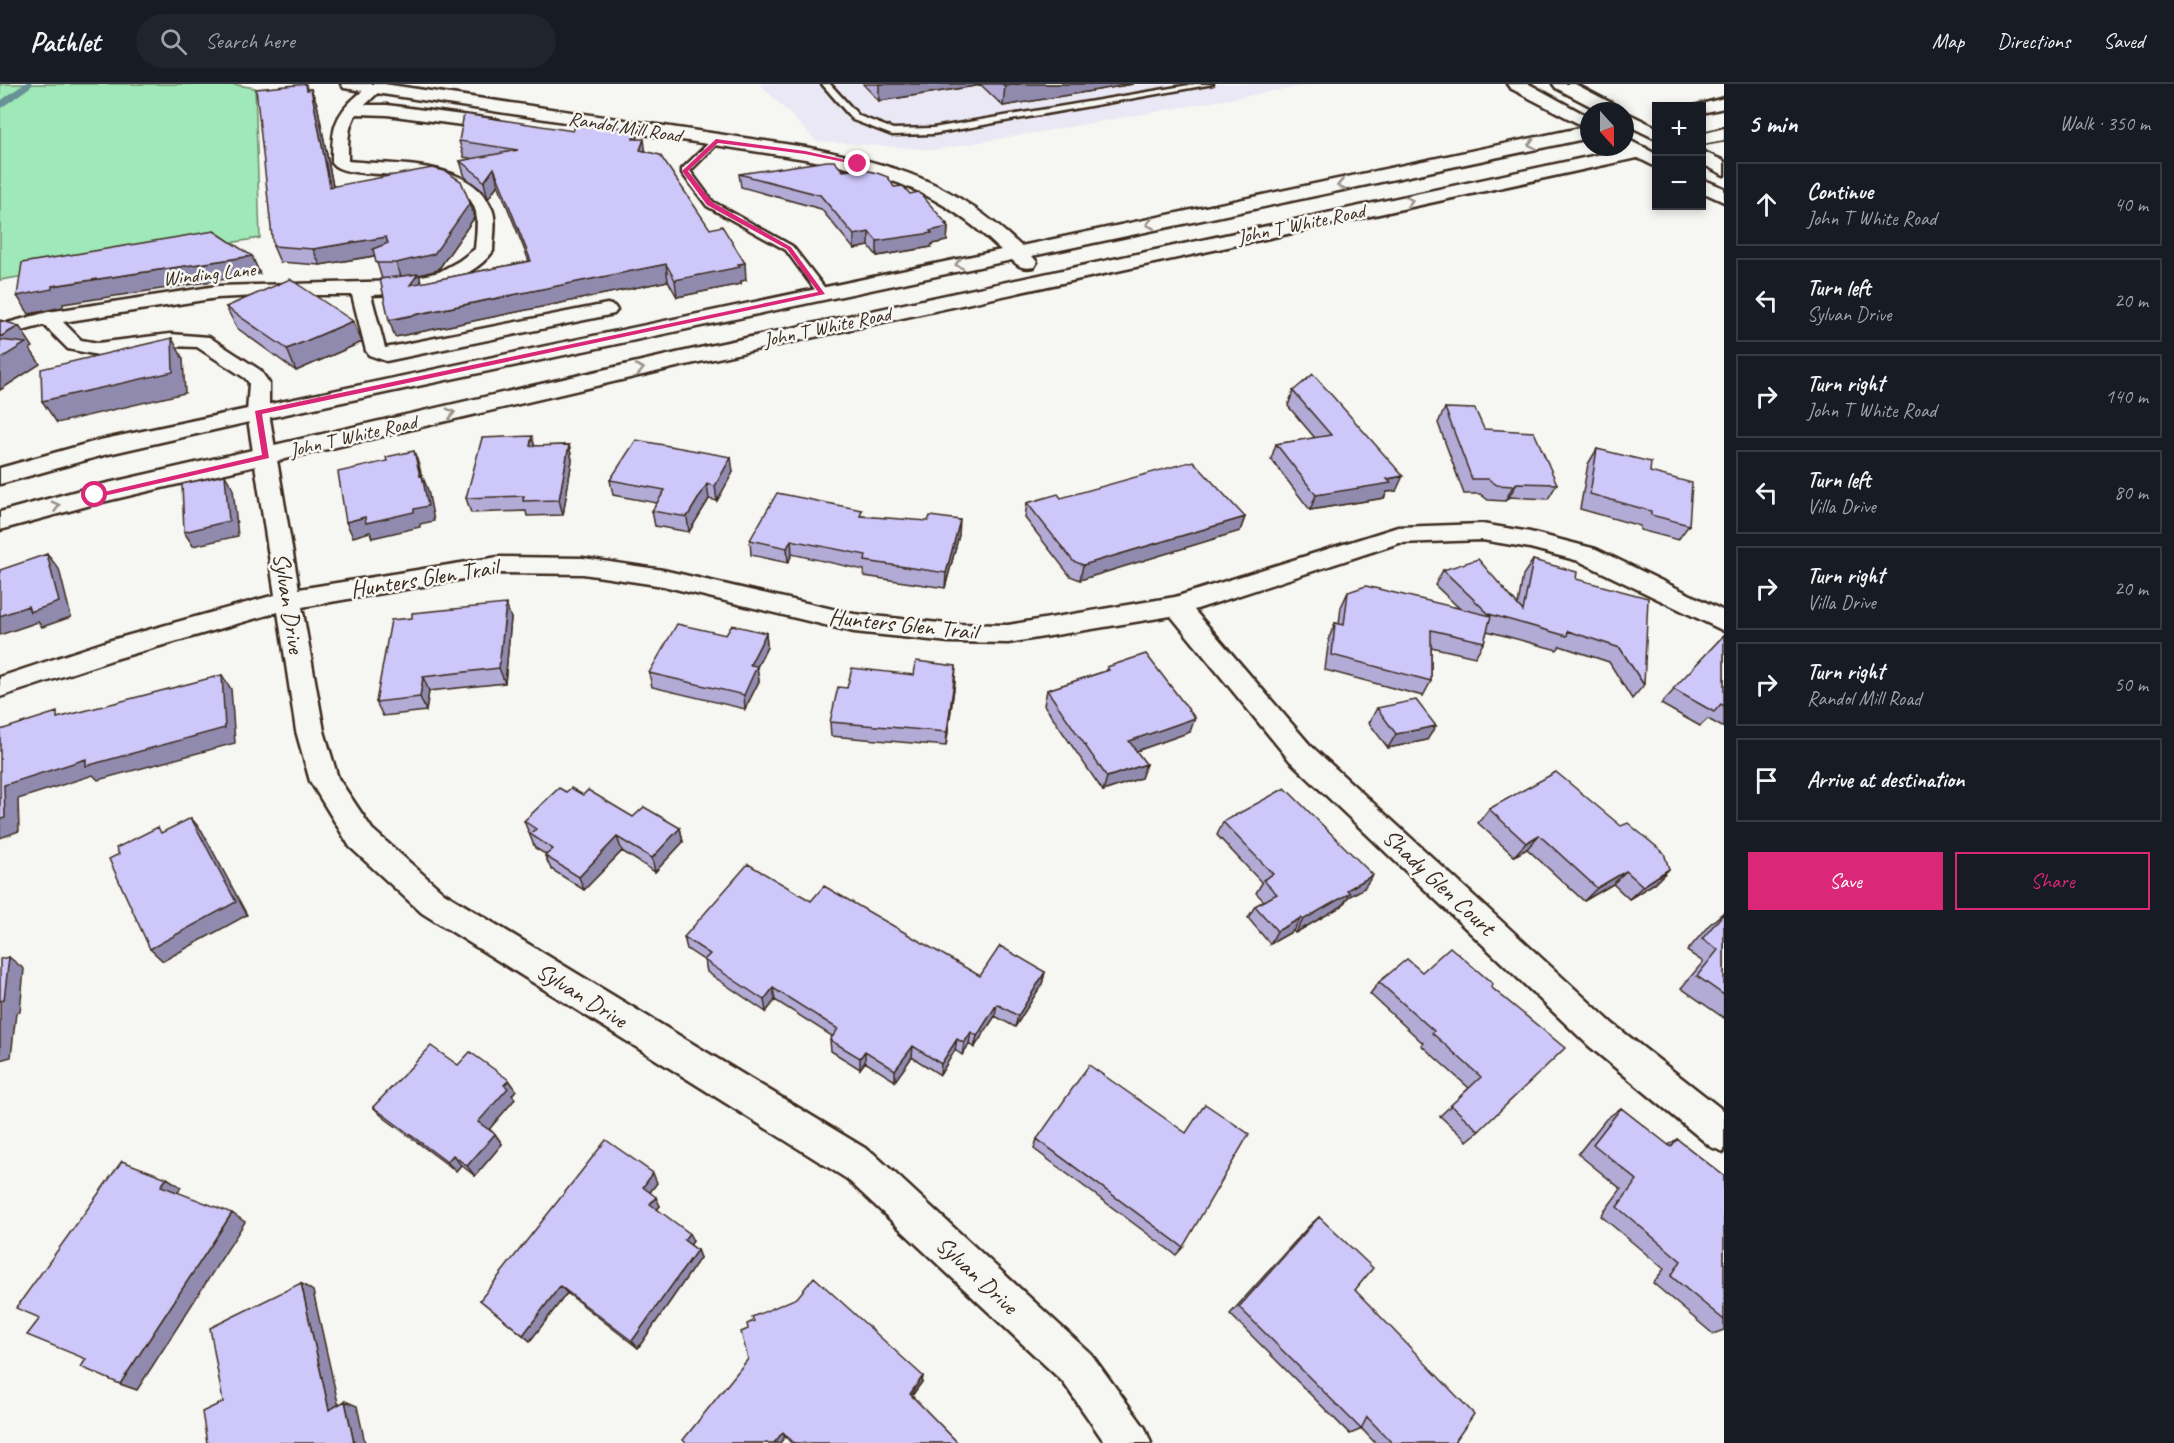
<!DOCTYPE html>
<html lang="en">
<head>
<meta charset="utf-8">
<style>
	:root { --surface:#171b24; --page:#20242c; --text:#f1f3f6; --muted:#9ea1a6; --line:#363941; --accent:#db2777 }
	body { margin:0; font-family:Caveat,sans-serif; background:var(--page); color:var(--text) }
	.controls { position:absolute; right:18px; top:18px; display:grid; overflow:hidden; border-radius:0px; box-shadow:0 3px 9px #0003 }
	.controls button { width:54px; height:54px; display:grid; place-items:center; padding:0; border:0; border-bottom:2px solid var(--line); background:var(--surface); color:var(--text); font:30px sans-serif }
	.compass { position:absolute; left:1580px; top:18px; width:54px; height:54px; border-radius:50%; background:var(--surface); box-shadow:0 3px 9px #0003; rotate:159deg }
	.stop { position:absolute; width:18px; height:18px; margin:-14px; border:4px solid #db2777; border-radius:50%; background:#fff }
	.stop.end { background:#db2777; border-color:#fff; box-shadow:0 2px 6px #0008 }
	.list { margin:0; padding:0; list-style:none }
	h2 { display:flex; justify-content:space-between; align-items:center; height:78px; margin:0; padding:0 24px; font-size:26px }
	h2 small { font-size:20px; font-weight:400; color:var(--muted) }
	.list li { display:grid; grid-template-columns:39px 1fr auto; gap:18px; align-items:center; box-sizing:border-box; height:84px; margin:0 12px 12px; padding:0 12px; border:2px solid var(--line); border-radius:0px }
	.list b { display:block; font-size:22px; white-space:nowrap }
	.list p { margin:0; font-size:20px; white-space:nowrap; color:var(--muted) }
	.list em { font-size:20px; font-style:normal; color:var(--muted) }
	.actions { display:flex; gap:12px; padding:18px 24px }
	.actions a { flex:1; padding:14px 0; border:2px solid var(--accent); border-radius:0px; text-align:center; font-size:21px; color:var(--accent) }
	.actions .main { background:var(--accent); color:#fff }
	.icon { flex:none; width:33px; height:33px; fill:none; stroke:currentColor; stroke-width:2; stroke-linecap:round; stroke-linejoin:round }
	.map { position:relative; flex:none; width:1724px; height:1359px; overflow:hidden }
	header { display:flex; align-items:center; gap:36px; box-sizing:border-box; height:84px; padding:0 30px; background:var(--surface); border-bottom:2px solid var(--line) }
	header strong { font-size:28px }
	nav { display:flex; gap:33px; margin-inline-start:auto; font-size:21px }
	.search { width:420px; height:54px; background:var(--page); display:flex; align-items:center; gap:15px; box-sizing:border-box; padding:0 21px; border-radius:33px; color:var(--muted); font-size:22px }
	main { display:flex }
	aside { flex:1; background:var(--surface) }
	.map>svg:first-child { display:block }
	.built { fill:#eae8f4 }
	.green { fill:#9fe8b7; stroke:#6d896a; stroke-width:1.5 }
	.lines { fill:none; stroke-linecap:round; stroke-linejoin:round }
	.stream { stroke:#689195; stroke-width:6 }
	.service-casing { stroke:#3b2a1e; stroke-width:5 }
	.minor-casing { stroke:#3b2a1e; stroke-width:5 }
	.tertiary-casing { stroke:#3b2a1e; stroke-width:5 }
	.secondary-casing { stroke:#3b2a1e; stroke-width:5 }
	.service { fill:#f6f6f2; fill-rule:evenodd }
	.minor { fill:#f6f6f2; fill-rule:evenodd }
	.tertiary { fill:#f6f6f2; fill-rule:evenodd }
	.secondary { fill:#f6f6f2; fill-rule:evenodd }
	.wall { fill:#b1abd6; stroke:#3b2a1e; stroke-width:1.5 }
	.shaded-wall { fill:#908bae; stroke:#3b2a1e; stroke-width:1.5 }
	.building { fill:#cec7f9; stroke:#3b2a1e; stroke-width:1.5 }
	.oneway { stroke:#989088 }
	.route { fill:#db2777 }
	.labels { text-anchor:middle; dominant-baseline:central; stroke-width:5; stroke-linejoin:round; paint-order:stroke }
	.far-street-label { font-size:20px; fill:#3b2a1e; stroke:#f6f6f2 }
	.street-label { font-size:24px; fill:#3b2a1e; stroke:#f6f6f2 }
</style>
</head>
<body>
<header>
<strong>Pathlet</strong>
<div class="search"><svg class="icon" aria-label="search" viewBox="0 0 24 24"><circle cx="10" cy="10" r="6"/><path d="M15 15l6 6"/></svg>Search here</div>
<nav><a>Map</a><a>Directions</a><a>Saved</a></nav>
</header>
<main>
<div class="map">
<svg width="1724" height="1359" viewBox="0 0 1724 1359">
	<rect width="100%" height="100%" fill="#f6f6f2"/>
	<filter id="ink" filterUnits="userSpaceOnUse"><feTurbulence type="fractalNoise" baseFrequency=".0167" numOctaves="2"/><feDisplacementMap in="SourceGraphic" scale="12" xChannelSelector="R" yChannelSelector="G"/><feConvolveMatrix kernelMatrix="1 2 1 2 8 2 1 2 1" color-interpolation-filters="sRGB"/></filter>
	<g filter="url(#ink)">
		<path class="built" d="M760,0H1315L935,66L816,57Z"/>
		<path class="green" d="M0,0H231L255,4L260,154L0,196Z"/>
		<g class="lines">
			<path class="stream" d="M0,21L29,0"/>
			<g class="service-casing">
				<path id="service" d="M822,0H830L859,32L893,45L933,44L1195,0H1213L933,50L892,51L853,36Z
					M713,55L720,57L690,87L713,118L792,162L827,207V211H819L786,166L707,122L682,89V85Z"/>
			</g>
			<g class="minor-casing">
				<path id="minor" d="M378,0L383,4L365,21H387L499,36L507,41L499,46L387,31L356,30C347,44 348,61 348,77C393,82 470,74 492,125C497,137 493,154 493,167C470,200 408,210 371,211L385,264L607,220L614,222L617,226L614,230L386,277L369,271L366,267L352,211H280L217,214L63,238L81,256L98,259L170,250L209,253L260,286L269,299V329L299,505L498,473L583,474L663,486L854,530L949,540L1008,541L1175,513L1398,443L1482,440L1530,448L1596,465L1724,527V547L1579,477L1530,464L1482,456L1399,459L1194,526L1310,661L1613,940L1724,1027V1068L1711,1063L1589,962L1290,677L1171,532L1008,559L949,558L854,548L663,502L583,490L498,489L302,523L324,647L338,694L372,745L444,809L873,1069L1091,1270L1145,1344L1151,1359H1105L1063,1298L847,1095L422,829L350,763L310,697L296,647L278,528L115,575L0,613V593L108,557L275,511L247,329L249,299L245,294L197,263L170,262L98,271L68,265L44,241L0,253V241L48,228L217,202L402,197L439,188L459,177L475,165C476,153 478,140 476,128C463,73 349,102 332,79C332,47 333,32 358,11C364,6 369,0 378,0Z"/>
			</g>
			<g class="tertiary-casing">
				<path id="tertiary" d="M341,0H384L805,63C899,82 949,95 1021,162L1589,42V54L1032,172L1037,178L1034,183C1024,185 1019,183 1012,176L258,336L104,371L0,400V384L100,356L1001,166C936,105 890,92 805,75L350,5L344,4Z
					M1639,62L1646,64L1648,68L1646,72L681,282L98,419L0,446V428L95,402L681,268Z"/>
			</g>
			<g class="secondary-casing">
				<path id="secondary" d="M1507,0H1529L1589,33V45L1510,4Z
					M1553,0H1575L1619,23L1622,27H1600L1556,4Z
					M1724,14V24L1702,29V22H1694Z
					M1625,28L1656,43V55L1625,40Z
					M1724,44V56L1702,60V50Z
					M1625,54L1656,70V83L1618,64L1625,63Z
					M1702,67L1724,77V91L1702,80Z
					M1702,95L1724,104V118L1702,108Z"/>
			</g>
			<use href="#service" class="service"/>
			<use href="#minor" class="minor"/>
			<use href="#tertiary" class="tertiary"/>
			<use href="#secondary" class="secondary"/>
		</g>
		<path class="wall" d="M863,0H1133L1003,22L981,1L879,17Z
			M308,5H311L317,20L333,102L470,119L474,134L438,186L419,191L421,199L529,177L498,100L488,115L483,107L465,93L460,77L474,75L464,73L459,57L573,47L638,55L646,67L746,196L741,197V200L677,213L668,197L395,253L382,195L375,172L320,181L280,178L273,162Z
			M843,87L894,103L910,110L948,143L947,157L932,160L931,163L877,172L869,162L854,165L821,125L741,103L739,90Z
			M226,223L353,237L362,258L296,287L237,244Z
			M1293,307L1396,407L1387,408L1384,414L1310,426L1271,375L1276,360L1315,354L1288,322Z
			M1445,324L1484,345L1557,400L1548,415L1509,413L1505,417L1488,416L1480,410H1464L1438,339Z
			M569,361L572,376L563,431L527,432L526,427L471,429L466,414L534,362Z
			M1597,365L1650,388L1689,441L1678,456L1640,446V442L1580,425L1588,380Z
			M733,388L717,417L709,415L689,448L655,442L652,427L657,419L613,411L610,396Z
			M1061,414L1245,433L1240,447L1080,496L1070,492L1025,434L1027,419Z
			M862,432L959,451L945,504L864,492V486L792,470L788,479L751,471L750,456Z
			M1533,476L1576,495L1644,601L1632,615L1609,578L1560,562L1557,566L1487,547L1484,558L1475,573L1431,563V597L1423,612L1325,586L1329,554L1335,539L1339,540L1341,523L1348,508L1459,524L1435,501L1443,486L1518,521L1523,491Z
			M511,534L505,599L429,607L426,627L383,632L376,618Z
			M766,549L767,563L757,583L759,597L745,625L652,603L649,589L726,551Z
			M1724,551V644L1708,635L1700,642L1661,620Z
			M1107,583L1190,648L1136,667L1146,680L1141,694L1103,707L1044,621L1047,606L1106,587Z
			M955,597L946,662L831,652L830,638L847,604Z
			M1377,624L1427,656L1388,664L1369,639Z
			M566,708L633,733L680,744L683,758L655,788L622,767L584,806L551,785L545,772L547,771L535,764L524,737Z
			M1489,725L1669,785L1655,799L1629,815L1613,800L1584,817L1527,765L1514,772L1478,739Z
			M1223,738L1364,804L1348,813L1342,822L1295,849L1293,847L1270,860L1248,834L1255,822L1264,817L1256,809L1262,799L1217,751Z
			M811,817L980,892L1045,888L1042,900L1015,943L995,932L974,964L969,960L962,971L955,966L940,991L912,973L895,997L865,978L860,985L831,967L830,956L832,952L775,916L766,928L707,888L705,877L687,865L684,853Z
			M1724,828V934L1681,904L1703,878L1687,867L1709,841Z
			M1422,888L1491,903L1479,1047L1467,1057L1440,1032L1469,1004L1421,961L1423,959L1370,910L1379,898Z
			M458,981L509,996L516,1006L512,1011L515,1015L489,1045L495,1050L502,1060L475,1092L461,1081L456,1087L383,1033L373,1023Z
			M1621,1024L1668,1061L1677,1055L1724,1092V1246L1713,1250L1653,1199L1664,1185L1601,1132L1621,1105L1578,1070L1606,1035Z
			M1037,1055L1183,1163L1176,1171L1034,1065Z
			M657,1099L650,1108L660,1122L657,1125L693,1157L690,1161L697,1166L700,1174L638,1264L567,1209L530,1257L480,1216Z
			M1319,1133L1355,1206L1454,1359H1375L1362,1345L1350,1350L1230,1230L1309,1142Z
			M923,1292L922,1298L912,1312L958,1359H791L785,1352L780,1359H686Z"/>
		<path class="shaded-wall" d="M879,0H981V1L879,17Z
			M1020,0H1133L1003,22L1005,2Z
			M311,5L317,20L336,118L330,103Z
			M636,44L639,60L633,55Z
			M644,55L646,71L640,66Z
			M494,84L498,100L488,115L484,98Z
			M470,119L474,134L438,186L419,191L424,207L416,218L402,195L396,179Z
			M945,140H947V143H948L947,157L932,160L931,163L877,172V157L930,147Z
			M869,148V162L854,165V151Z
			M386,153L391,169L320,181L313,165Z
			M252,172L260,190L63,220V223L29,230L17,212L52,202Z
			M745,179L746,196L741,197V200L677,213L675,196Z
			M666,180L668,197L395,253L389,236Z
			M353,237L362,258L296,287L287,265Z
			M19,242L33,263L30,265L40,280L0,306V253Z
			M172,254L183,275L185,309L57,339L42,317Z
			M532,352L536,367L530,362Z
			M569,361L572,376L563,431L559,416Z
			M414,367L419,381L423,397L422,391L428,406L434,437L420,440V443L372,454L370,448L353,453L346,438L365,433L414,425L420,392Z
			M731,373L733,388L717,417L715,402Z
			M225,391L233,405L238,452L193,462L184,448Z
			M1403,392L1396,407L1387,408L1384,414L1310,426L1316,411Z
			M1517,399L1509,413L1505,417L1513,402Z
			M707,400L709,415L689,448L687,433Z
			M1245,433L1240,447L1080,496L1083,481Z
			M960,436L959,451L945,504L946,489Z
			M791,456L792,470L788,479L787,464Z
			M47,470L59,485L71,533L42,543L38,538L0,551V532Z
			M506,520L511,534L505,599L499,584Z
			M766,549L767,563L757,583L759,597L745,625L744,611L750,581Z
			M956,582L955,597L946,662L947,648Z
			M222,591L231,605L235,659L98,696L93,691L18,715L19,747L0,754V735L4,701Z
			M423,593L429,607L426,627L420,613Z
			M1195,634L1190,648L1125,671L1129,657Z
			M1436,642L1427,656L1388,664L1396,650Z
			M1146,680L1141,694L1103,707L1107,693Z
			M191,734L202,747L247,831L163,877L150,865Z
			M680,744L683,758L655,788L652,774Z
			M1539,751L1527,765L1514,772L1526,759Z
			M617,753L622,767L584,806L579,793Z
			M1669,785L1655,799L1629,815L1643,802Z
			M1626,787L1613,800L1584,817L1597,804Z
			M1373,791L1364,804L1348,813L1342,822L1295,849L1303,836L1347,806Z
			M1301,834L1293,847L1270,860L1277,847Z
			M9,873L24,885L20,928L16,929L11,973L0,976V917Z
			M1045,888L1042,900L1015,943L1018,932Z
			M773,904L775,916L766,928L764,916Z
			M997,920L995,932L974,964L977,952Z
			M971,948L969,960L962,971L964,959Z
			M957,955L955,966L940,991L941,980Z
			M913,962L912,973L895,997V986Z
			M865,967V978L860,985V974Z
			M509,996L516,1006L512,1011L515,1015L486,1049L478,1038L504,1001Z
			M495,1050L502,1060L475,1092L467,1082Z
			M453,1071L461,1081L456,1087L447,1078Z
			M653,1089L657,1099L647,1112L643,1103Z
			M167,1094L181,1103L176,1112L161,1102Z
			M656,1113L660,1122L654,1129L650,1120Z
			M232,1129L245,1138L137,1306L120,1300Z
			M689,1149L693,1157L688,1165L684,1156Z
			M697,1166L700,1174L638,1264L632,1257Z
			M301,1199L313,1207L341,1332L329,1326Z
			M560,1202L567,1209L530,1257L523,1251Z
			M923,1292L922,1298L909,1315L910,1310Z
			M345,1317L357,1322L365,1359H354Z
			M783,1348L785,1352L780,1359H774Z"/>
		<path class="building" d="M306,0L307,6L311,5L330,103L432,84L445,87L461,97L470,119L434,170L396,179H376L373,165L388,159L386,153L313,165L273,162L256,5Z
			M1002,0H1020L1005,2Z
			M464,30L573,47L575,42L636,44L633,55H644L640,66L660,71L710,145L722,142L745,179L738,180L740,183L675,196L666,180L389,236L380,195L418,190L410,201L531,177L494,84L484,98L478,91L460,77L518,66L459,57Z
			M827,77H834L843,87L861,85L877,89L888,93L894,103L903,102L910,110L919,108L947,140H945L948,143L930,147L932,149L877,157L869,148L854,151L820,111L739,90Z
			M214,147L252,172L52,202V205L17,212L22,179Z
			M290,195L353,237L287,265L226,223Z
			M0,236L19,242L0,253Z
			M172,254L173,288L42,317L41,285Z
			M0,256L26,259L0,275Z
			M1313,290L1403,392L1387,395L1391,399L1316,411L1276,360L1331,351L1293,307Z
			M1445,324L1475,325L1484,345L1534,348L1557,400L1517,399L1513,402L1497,401L1488,395H1472Z
			M532,352L530,362L569,361L559,416L523,417L524,412L466,414L482,354Z
			M636,356L731,373L715,402L707,400L687,433L652,427L665,406L610,396Z
			M1597,365L1651,378L1650,388L1692,399L1689,441L1651,431V427L1590,410Z
			M414,367L420,392L422,391L428,422L414,425V428L366,439L365,433L346,438L338,388L387,377L386,373Z
			M1193,377L1245,433L1083,481L1073,477L1027,419L1058,410L1061,414Z
			M225,391L229,437L184,448L182,400Z
			M777,409L862,426L860,432L928,437L930,432L960,436L946,489L865,477L866,471L791,456L787,464L750,456Z
			M47,470L59,518L30,528L28,522L0,532V486Z
			M1478,475L1523,527L1533,476L1577,488L1576,495L1648,514L1644,601L1620,564L1568,547L1567,552L1489,530L1443,486Z
			M1366,502L1491,532L1484,558L1431,546V597L1332,571L1335,539L1344,541L1348,508Z
			M506,520L499,584L423,593L420,613L376,618L391,536L412,534V529Z
			M677,540L726,551L732,541L766,549L750,581L757,582L744,611L649,589Z
			M1724,551V622L1721,620L1714,628L1673,605Z
			M1146,570L1195,634L1129,657L1146,680L1107,693L1047,606L1109,586L1107,583Z
			M916,577L956,582L947,648L830,638L838,603L847,604L852,584L914,591Z
			M222,591L225,644L86,682V675L4,701L5,734L0,735V646L57,628V634Z
			M1416,616L1436,642L1396,650L1377,624Z
			M1556,688L1621,742L1628,739L1664,769L1669,785L1643,802L1626,787L1597,804L1539,751L1526,759L1489,725Z
			M559,704L566,708L571,704L583,711L588,706L633,733L644,723L680,744L652,774L617,753L579,793L545,772L553,765L530,750L536,745L524,737Z
			M1285,704L1373,791L1347,806L1350,809L1303,836L1301,834L1277,847L1255,822L1277,810L1263,796L1273,790L1223,738Z
			M191,734L236,818L150,865L109,775L119,770L116,764L158,743L161,749Z
			M748,780L811,817L824,802L980,892L1000,862L1045,888L1018,932L997,920L977,952L971,948L964,959L957,955L941,980L913,962L895,986L865,967L860,974L830,956L838,945L773,904L764,916L704,876L710,870L684,853Z
			M1724,829V911L1697,892L1718,866L1702,855Z
			M1450,863L1493,900L1491,903L1565,964L1479,1047L1451,1021L1481,993L1432,949L1434,947L1379,898L1407,875L1422,888Z
			M9,873L4,916L0,917V875Z
			M431,962L458,981L470,968L509,996L504,1001L508,1004L478,1038L495,1050L467,1082L453,1071L447,1078L373,1023Z
			M1089,981L1186,1049L1205,1020L1249,1050L1183,1163L1037,1055Z
			M1621,1024L1671,1063L1677,1055L1724,1092V1236L1671,1192L1681,1177L1617,1123L1637,1096L1593,1060Z
			M606,1056L653,1089L643,1103L656,1113L650,1120L689,1149L684,1156L697,1166L632,1257L560,1202L523,1251L480,1216Z
			M122,1077L167,1094L161,1102L232,1129L120,1300L81,1283L86,1275L27,1251L40,1234L16,1224Z
			M1319,1133L1373,1184L1355,1206L1474,1330L1454,1359H1392L1367,1333L1361,1345L1239,1223Z
			M814,1193L923,1292L910,1310L958,1359H794L783,1348L774,1359H686L683,1356L748,1275L741,1248L748,1245L747,1240L754,1237L752,1233L797,1214Z
			M301,1199L329,1326L345,1317L354,1359H207L202,1328L223,1318L210,1244Z"/>
		<defs><path id="oneway-chevron" d="M-2-3.5L2.5 0L-2 3.5" fill="none" stroke-width="1.6" stroke-linecap="round" stroke-linejoin="round" transform="scale(1.5)"/></defs>
		<g class="oneway">
			<use href="#oneway-chevron" transform="translate(1532 60) rotate(168)"/>
			<use href="#oneway-chevron" transform="translate(1341 101) rotate(168)"/>
			<use href="#oneway-chevron" transform="translate(1409 117) rotate(-12)"/>
			<use href="#oneway-chevron" transform="translate(1150 140) rotate(169)"/>
			<use href="#oneway-chevron" transform="translate(959 180) rotate(168)"/>
			<use href="#oneway-chevron" transform="translate(640 285) rotate(-13)"/>
			<use href="#oneway-chevron" transform="translate(451 329) rotate(-13)"/>
			<use href="#oneway-chevron" transform="translate(56 422) rotate(-15)"/>
		</g>
	</g>
	<path class="route" d="M716,55L805,67L860,79L858,81L805,70L718,59L688,87L712,118L791,163L825,210L262,330L269,374L95,414L91,411L262,371L255,327L818,208L787,165L707,121L682,87Z"/>
	<g class="labels">
		<g class="far-street-label">
			<text transform="translate(625 43) rotate(9)">Randol Mill Road</text>
			<text transform="translate(1301 140) rotate(-12)">John T White Road</text>
			<text transform="translate(209 190) rotate(-6)">Winding Lane</text>
			<text transform="translate(827 243) rotate(-12)">John T White Road</text>
			<text transform="translate(353 352) rotate(-13)">John T White Road</text>
		</g>
		<g class="street-label">
			<text transform="translate(424 494) rotate(-9)">Hunters Glen Trail</text>
			<text transform="translate(289 519) rotate(81)">Sylvan Drive</text>
			<text transform="translate(903 540) rotate(6)">Hunters Glen Trail</text>
			<text transform="translate(1439 798) rotate(43)">Shady Glen Court</text>
			<text transform="translate(582 911) rotate(32)">Sylvan Drive</text>
			<text transform="translate(977 1191) rotate(43)">Sylvan Drive</text>
		</g>
	</g>
</svg>
<div class="controls">
<button>+</button>
<button>−</button>
</div>
<svg class="compass" viewBox="-18 -18 36 36"><path d="M0-13l5 13h-10z" fill="#e53935"/><path d="M0 13l5-13h-10z" fill="#9ea1a6"/></svg>
<div class="stop" style="left:95px;top:411px"></div>
<div class="stop end" style="left:858px;top:80px"></div>
</div>
<aside>
<h2>5 min<small>Walk · 350 m</small></h2>
<ul class="list">
<li><svg class="icon" aria-label="ahead" viewBox="0 0 24 24"><path d="M12 20V5M6 11l6-6 6 6"/></svg><div><b>Continue</b><p>John T White Road</p></div><em>40 m</em></li>
<li><svg class="icon" aria-label="left" viewBox="0 0 24 24"><path d="M17 20v-9H6M10 6l-5 5 5 5"/></svg><div><b>Turn left</b><p>Sylvan Drive</p></div><em>20 m</em></li>
<li><svg class="icon" aria-label="right" viewBox="0 0 24 24"><path d="M7 20v-9h11M14 6l5 5-5 5"/></svg><div><b>Turn right</b><p>John T White Road</p></div><em>140 m</em></li>
<li><svg class="icon" aria-label="left" viewBox="0 0 24 24"><path d="M17 20v-9H6M10 6l-5 5 5 5"/></svg><div><b>Turn left</b><p>Villa Drive</p></div><em>80 m</em></li>
<li><svg class="icon" aria-label="right" viewBox="0 0 24 24"><path d="M7 20v-9h11M14 6l5 5-5 5"/></svg><div><b>Turn right</b><p>Villa Drive</p></div><em>20 m</em></li>
<li><svg class="icon" aria-label="right" viewBox="0 0 24 24"><path d="M7 20v-9h11M14 6l5 5-5 5"/></svg><div><b>Turn right</b><p>Randol Mill Road</p></div><em>50 m</em></li>
<li><svg class="icon" aria-label="arrive" viewBox="0 0 24 24"><path d="M6 21V4h12l-3 4 3 4H6"/></svg><div><b>Arrive at destination</b></div></li>
</ul>
<div class="actions"><a class="main">Save</a><a>Share</a></div>
</aside>
</main>
</body>
</html>
